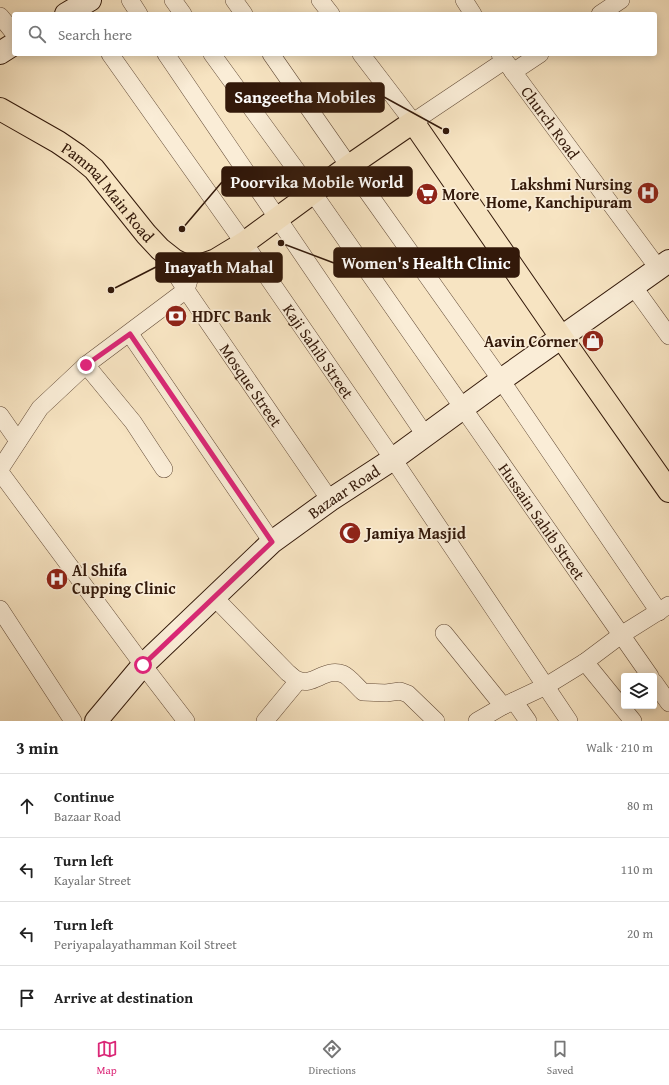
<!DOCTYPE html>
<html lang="en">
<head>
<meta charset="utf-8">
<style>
	:root { --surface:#fff; --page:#f6f6f6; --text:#222; --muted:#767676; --line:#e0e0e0; --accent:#db2777 }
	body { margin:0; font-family:"Gentium Book Plus",serif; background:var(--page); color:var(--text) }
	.controls { position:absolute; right:12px; bottom:12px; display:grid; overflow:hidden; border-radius:4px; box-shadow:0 2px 10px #0003 }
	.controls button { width:36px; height:36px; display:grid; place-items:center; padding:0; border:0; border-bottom:1px solid var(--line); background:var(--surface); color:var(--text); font:20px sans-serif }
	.stop { position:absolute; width:12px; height:12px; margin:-9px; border:3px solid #db2777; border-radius:50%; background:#fff }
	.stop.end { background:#db2777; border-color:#fff; box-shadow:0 1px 4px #0008 }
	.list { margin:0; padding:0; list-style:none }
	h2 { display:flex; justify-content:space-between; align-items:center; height:52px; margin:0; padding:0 16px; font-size:17px }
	h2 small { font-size:13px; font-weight:400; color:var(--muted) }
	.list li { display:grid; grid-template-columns:26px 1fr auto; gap:12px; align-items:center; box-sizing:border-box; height:64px; padding:0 16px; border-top:1px solid var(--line) }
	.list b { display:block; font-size:15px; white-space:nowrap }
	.list p { margin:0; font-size:13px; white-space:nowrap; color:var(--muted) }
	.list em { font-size:13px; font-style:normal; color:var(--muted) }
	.icon { flex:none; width:22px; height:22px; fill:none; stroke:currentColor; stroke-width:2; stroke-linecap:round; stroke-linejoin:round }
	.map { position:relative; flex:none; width:669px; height:721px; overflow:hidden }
	.search { position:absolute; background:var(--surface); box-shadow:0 2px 10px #0003; left:12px; right:12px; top:12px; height:44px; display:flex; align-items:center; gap:10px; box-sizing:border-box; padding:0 14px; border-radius:4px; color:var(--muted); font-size:15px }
	.sheet { height:308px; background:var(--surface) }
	nav { display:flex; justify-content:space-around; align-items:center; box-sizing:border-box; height:56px; border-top:1px solid var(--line); background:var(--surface); font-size:11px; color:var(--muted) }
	nav a { display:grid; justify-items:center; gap:2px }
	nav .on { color:var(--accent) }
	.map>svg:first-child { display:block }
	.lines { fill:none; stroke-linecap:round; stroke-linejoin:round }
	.street-casing { stroke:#644c38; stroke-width:18 }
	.secondary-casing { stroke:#33190a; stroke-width:24 }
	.primary-casing { stroke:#33190a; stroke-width:24 }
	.street { stroke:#faedd7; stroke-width:17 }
	.secondary { stroke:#faedd7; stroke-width:22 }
	.primary { stroke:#f7e4c2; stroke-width:22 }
	.route { stroke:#db2777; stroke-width:5 }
	.labels { text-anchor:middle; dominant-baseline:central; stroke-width:3.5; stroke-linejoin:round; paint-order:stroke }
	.street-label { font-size:16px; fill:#33190a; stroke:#faedd7 }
	.poi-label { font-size:16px; font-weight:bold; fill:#33190a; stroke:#faedd7; text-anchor:start }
	.leader { fill:none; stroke:#33190a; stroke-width:1.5 }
	.callout-dot { fill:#33190a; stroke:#faedd7; stroke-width:1.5 }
	.callout { fill:#33190a; stroke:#33190a; stroke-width:1.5 }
	.callout-label { font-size:17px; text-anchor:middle; font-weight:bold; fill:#fff }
</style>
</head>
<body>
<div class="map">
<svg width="669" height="721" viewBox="0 0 669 721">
	<rect width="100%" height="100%" fill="#f7e4c2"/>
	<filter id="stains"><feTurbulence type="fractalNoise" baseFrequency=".005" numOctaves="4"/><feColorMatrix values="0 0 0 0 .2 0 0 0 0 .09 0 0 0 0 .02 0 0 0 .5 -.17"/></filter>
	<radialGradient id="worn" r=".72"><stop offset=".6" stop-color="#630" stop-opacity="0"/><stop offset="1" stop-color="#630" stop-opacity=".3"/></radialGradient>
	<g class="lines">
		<g class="street-casing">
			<g id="street">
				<path d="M130,0L139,14"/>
				<path d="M173,0L183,14"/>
				<path d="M234,0L244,14"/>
				<path d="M320,0L331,14"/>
				<path d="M464,0L473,14"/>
				<path d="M600,14L621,0"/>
				<path d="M0,16L14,33"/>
				<path id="s1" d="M110,54L244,243L393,459L569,721"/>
				<path d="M166,54L425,435"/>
				<path id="s2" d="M212,54L313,193L650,676"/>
				<path d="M271,54L349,166L501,380L659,612"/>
				<path d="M361,54L413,122L504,61"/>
				<path id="s3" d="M500,54L658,268"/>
				<path d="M513,72L540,54"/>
				<path id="s4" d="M163,254L186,290L330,500"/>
				<path d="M633,286L669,336"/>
				<path d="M130,334L272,542"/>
				<path d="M86,365L133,422L164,469"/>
				<path d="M0,415L18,441"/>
				<path d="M0,469L40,408L86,365L186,290L189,280"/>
				<path d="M0,472L143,665L186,721"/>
				<path d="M214,597L288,673C291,675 294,679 298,680C313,687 325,667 343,674C350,677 357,687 363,692L386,693L400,691L408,694L436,721"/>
				<path d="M0,609L73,721"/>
				<path d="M444,633L503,706"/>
				<path d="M585,662L633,721"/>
				<path d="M654,682L669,703"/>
				<path d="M514,701L528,721"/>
				<path d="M265,721L298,681"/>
				<path d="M477,721L503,706L514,701L546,686L585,662L621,635L669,605"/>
			</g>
		</g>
		<g class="secondary-casing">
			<g id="secondary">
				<path d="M66,14L90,0"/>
				<path d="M0,53L14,44"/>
				<path id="s5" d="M96,721L143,665L272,542L330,500L393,459L501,380L669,261"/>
			</g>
		</g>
		<g class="primary-casing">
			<g id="primary">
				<path id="s6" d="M0,109L58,142L77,155L94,169L146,234L160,249L174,260L186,266H199L216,260L244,243L349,166L413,122L561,337L669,491"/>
			</g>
		</g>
		<use href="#street" class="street"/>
		<use href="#secondary" class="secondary"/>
		<use href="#primary" class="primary"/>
	</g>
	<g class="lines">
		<path class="route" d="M86,365L130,334L272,542L143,665"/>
	</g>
	<defs>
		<g id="hospital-disc" transform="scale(1.15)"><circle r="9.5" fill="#8f2418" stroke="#faedd7"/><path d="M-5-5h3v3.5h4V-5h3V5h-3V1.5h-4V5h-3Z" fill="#fff"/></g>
		<g id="supermarket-disc" transform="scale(1.15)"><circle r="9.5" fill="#8f2418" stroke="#faedd7"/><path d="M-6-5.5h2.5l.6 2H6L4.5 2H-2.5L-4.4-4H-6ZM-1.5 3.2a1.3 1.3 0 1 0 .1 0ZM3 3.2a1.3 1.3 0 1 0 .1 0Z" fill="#fff"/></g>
		<g id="bank-disc" transform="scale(1.15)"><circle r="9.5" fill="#8f2418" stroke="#faedd7"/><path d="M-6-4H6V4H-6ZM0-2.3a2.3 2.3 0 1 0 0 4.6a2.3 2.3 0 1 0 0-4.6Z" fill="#fff"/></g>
		<g id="shop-disc" transform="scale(1.15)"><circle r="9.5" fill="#8f2418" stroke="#faedd7"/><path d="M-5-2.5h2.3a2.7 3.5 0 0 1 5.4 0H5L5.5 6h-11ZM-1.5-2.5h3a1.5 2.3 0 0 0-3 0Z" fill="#fff"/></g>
		<g id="mosque-disc" transform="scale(1.15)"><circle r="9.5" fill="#8f2418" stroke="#faedd7"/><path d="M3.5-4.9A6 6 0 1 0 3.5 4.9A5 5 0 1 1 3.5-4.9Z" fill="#fff"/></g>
	</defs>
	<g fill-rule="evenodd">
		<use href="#hospital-disc" x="648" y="193"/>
		<use href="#supermarket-disc" x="427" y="194"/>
		<use href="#bank-disc" x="176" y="316"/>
		<use href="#shop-disc" x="593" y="341"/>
		<use href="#mosque-disc" x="350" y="533"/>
		<use href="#hospital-disc" x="57" y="579"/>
	</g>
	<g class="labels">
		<g class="street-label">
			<text stroke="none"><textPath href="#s3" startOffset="85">Church Road</textPath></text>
			<text stroke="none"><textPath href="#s6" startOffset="138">Pammal Main Road</textPath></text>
			<text stroke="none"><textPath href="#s1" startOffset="363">Kaji Sahib Street</textPath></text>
			<text stroke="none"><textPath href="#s4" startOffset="158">Mosque Street</textPath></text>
			<text stroke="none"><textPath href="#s5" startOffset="339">Bazaar Road</textPath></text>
			<text stroke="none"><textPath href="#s2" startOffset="572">Hussain Sahib Street</textPath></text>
		</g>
		<g class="poi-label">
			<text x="632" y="184" text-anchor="end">Lakshmi Nursing<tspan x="632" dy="18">Home, Kanchipuram</tspan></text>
			<text x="442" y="194">More</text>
			<text x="192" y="316">HDFC Bank</text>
			<text x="578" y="341" text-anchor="end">Aavin Corner</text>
			<text x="366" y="533">Jamiya Masjid</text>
			<text x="72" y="570">Al Shifa<tspan x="72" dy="18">Cupping Clinic</tspan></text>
		</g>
	</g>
	<path class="leader" d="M446 131L384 97M182 229L222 182M281 243L334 263M111 290L156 267"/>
	<g class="callout-dot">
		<circle cx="446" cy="131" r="4"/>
		<circle cx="182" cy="229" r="4"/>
		<circle cx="281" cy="243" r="4"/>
		<circle cx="111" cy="290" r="4"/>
	</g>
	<g class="callout">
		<rect x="226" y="83" width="158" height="29" rx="4"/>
		<rect x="222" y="167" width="190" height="29" rx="4"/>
		<rect x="334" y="248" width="185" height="29" rx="4"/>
		<rect x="156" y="253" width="126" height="29" rx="4"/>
	</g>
	<g class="callout-label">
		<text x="305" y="103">Sangeetha Mobiles</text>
		<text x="317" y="188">Poorvika Mobile World</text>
		<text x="426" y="269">Women's Health Clinic</text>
		<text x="219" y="273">Inayath Mahal</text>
	</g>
	<rect width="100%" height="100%" filter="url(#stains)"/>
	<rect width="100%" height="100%" fill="url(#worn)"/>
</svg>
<div class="controls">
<button><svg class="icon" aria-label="layers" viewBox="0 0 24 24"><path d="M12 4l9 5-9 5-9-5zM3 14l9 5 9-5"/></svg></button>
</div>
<div class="stop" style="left:143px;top:665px"></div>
<div class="stop end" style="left:86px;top:365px"></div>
<div class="search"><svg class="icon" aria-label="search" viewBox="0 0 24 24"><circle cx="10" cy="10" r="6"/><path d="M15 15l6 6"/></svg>Search here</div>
</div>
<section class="sheet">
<h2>3 min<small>Walk · 210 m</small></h2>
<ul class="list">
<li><svg class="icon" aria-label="ahead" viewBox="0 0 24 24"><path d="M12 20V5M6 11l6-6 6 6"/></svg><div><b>Continue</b><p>Bazaar Road</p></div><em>80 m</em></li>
<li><svg class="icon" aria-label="left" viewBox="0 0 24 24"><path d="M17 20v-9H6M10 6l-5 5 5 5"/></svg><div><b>Turn left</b><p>Kayalar Street</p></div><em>110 m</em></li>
<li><svg class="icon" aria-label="left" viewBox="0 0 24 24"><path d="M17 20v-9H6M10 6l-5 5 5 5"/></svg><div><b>Turn left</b><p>Periyapalayathamman Koil Street</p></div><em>20 m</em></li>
<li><svg class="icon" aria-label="arrive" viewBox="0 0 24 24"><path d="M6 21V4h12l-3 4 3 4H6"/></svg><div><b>Arrive at destination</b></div></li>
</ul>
</section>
<nav>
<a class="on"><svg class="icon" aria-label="map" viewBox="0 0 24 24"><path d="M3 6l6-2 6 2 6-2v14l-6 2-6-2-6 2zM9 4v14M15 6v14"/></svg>Map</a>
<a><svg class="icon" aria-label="directions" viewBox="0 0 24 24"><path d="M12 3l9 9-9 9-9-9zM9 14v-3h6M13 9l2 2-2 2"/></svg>Directions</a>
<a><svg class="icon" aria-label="saved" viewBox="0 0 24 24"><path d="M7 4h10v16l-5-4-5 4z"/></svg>Saved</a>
</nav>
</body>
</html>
